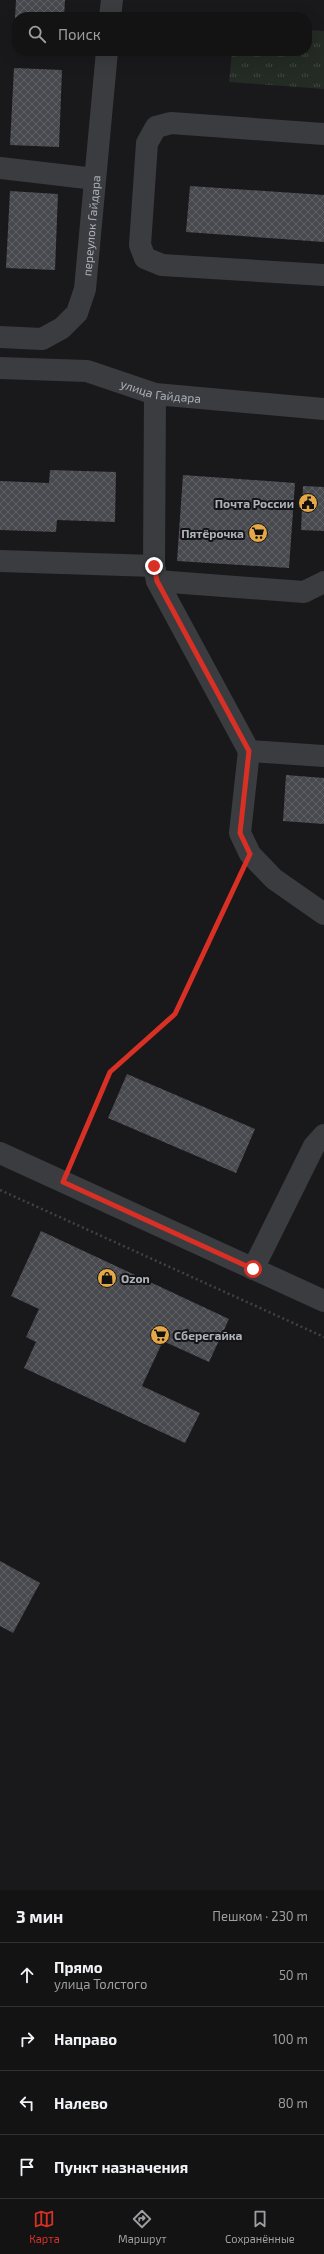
<!DOCTYPE html>
<html lang="ru">
<head>
<meta charset="utf-8">
<style>
	:root { --surface:#131314; --page:#202022; --text:#f1f3f6; --muted:#9d9ea0; --line:#323234; --accent:#d93025 }
	body { margin:0; font-family:"Exo 2",sans-serif; background:var(--page); color:var(--text) }
	.stop { position:absolute; width:12px; height:12px; margin:-9px; border:3px solid #d93025; border-radius:50%; background:#fff }
	.stop.end { background:#d93025; border-color:#fff; box-shadow:0 1px 4px #0008 }
	.list { margin:0; padding:0; list-style:none }
	h2 { display:flex; justify-content:space-between; align-items:center; height:52px; margin:0; padding:0 16px; font-size:17px }
	h2 small { font-size:13px; font-weight:400; color:var(--muted) }
	.list li { display:grid; grid-template-columns:26px 1fr auto; gap:12px; align-items:center; box-sizing:border-box; height:64px; padding:0 16px; border-top:1px solid var(--line) }
	.list b { display:block; font-size:15px; white-space:nowrap }
	.list p { margin:0; font-size:13px; white-space:nowrap; color:var(--muted) }
	.list em { font-size:13px; font-style:normal; color:var(--muted) }
	.icon { flex:none; width:22px; height:22px; fill:none; stroke:currentColor; stroke-width:2; stroke-linecap:round; stroke-linejoin:round }
	.map { position:relative; flex:none; width:324px; height:1890px; overflow:hidden }
	.search { position:absolute; background:var(--surface); box-shadow:0 4px 16px #0002; left:12px; right:12px; top:12px; height:44px; display:flex; align-items:center; gap:10px; box-sizing:border-box; padding:0 14px; border-radius:16px; color:var(--muted); font-size:15px }
	.sheet { height:308px; background:var(--surface) }
	nav { display:flex; justify-content:space-around; align-items:center; box-sizing:border-box; height:56px; border-top:1px solid var(--line); background:var(--surface); font-size:11px; color:var(--muted) }
	nav a { display:grid; justify-items:center; gap:2px }
	nav .on { color:var(--accent) }
	.map>svg:first-child { display:block }
	.park { fill:url(#park-tufts) }
	.building { fill:url(#building-cross-hatch) }
	.lines { fill:none; stroke-linecap:round; stroke-linejoin:round }
	.path { stroke:#404247; stroke-width:2.5; stroke-dasharray:2 3; stroke-linecap:butt }
	.minor { stroke:#3a3c40; stroke-width:22 }
	.route { stroke:#d93025; stroke-width:5 }
	.labels { text-anchor:middle; dominant-baseline:central; stroke-width:4; stroke-linejoin:round; paint-order:stroke }
	.street-label { font-size:12px; fill:#acb1ba; stroke:#141416 }
	.poi-label { font-size:12px; font-weight:bold; fill:#acb1ba; stroke:#141416; text-anchor:end }
</style>
</head>
<body>
<div class="map">
<svg width="324" height="1890" viewBox="0 0 324 1890">
	<defs>
		<pattern id="park-tufts" width="24" height="20" patternUnits="userSpaceOnUse"><rect width="24" height="20" fill="#232b24"/><path d="M3 7l-1-3M5 7V3M7 7l1-3M15 17l-1-3M17 17v-4M19 17l1-3" fill="none" stroke="#404742"/></pattern>
		<pattern id="building-cross-hatch" width="8" height="8" patternUnits="userSpaceOnUse"><rect width="8" height="8" fill="#48494e"/><path d="M0 0l8 8M0 8l8-8" fill="none" stroke="#606165"/></pattern>
	</defs>
	<rect width="100%" height="100%" fill="#19191b"/>
	<path class="park" d="M307,30L324,31V89L229,82L232,51H307Z"/>
	<path class="building" d="M16,0H65L64,17H17L15,19Z
		M14,68L62,70L59,147L10,145Z
		M190,186L324,195V242L186,232Z
		M10,191L58,194L55,270L6,268Z
		M50,470L116,472L115,522L57,520L56,532L0,530V481L49,483Z
		M183,475L295,483L289,568L177,561Z
		M303,486L324,487V531L301,530Z
		M286,775L324,778V824L283,821Z
		M127,1074L255,1129L236,1173L108,1118Z
		M41,1231L229,1319L209,1362L163,1341L142,1386L200,1413L185,1443L24,1368L36,1342L26,1337L39,1309L11,1296Z
		M0,1561L40,1583L13,1633L0,1626Z"/>
	<g class="lines">
		<path class="path" d="M73,1159L110,1072L175,1014L239,878
			M0,1190L324,1337"/>
		<g class="minor">
			<path d="M110,17L112,0"/>
			<path d="M324,134L171,123L156,127L147,143L140,245L145,258L162,265L324,275"/>
			<path d="M0,168L95,179"/>
			<path id="s1" d="M0,337L42,339L62,328L77,313L85,289L107,51"/>
			<path id="s2" d="M0,368L87,371L155,394L324,409"/>
			<path d="M155,394L154,566L157,581L249,751L324,756"/>
			<path d="M0,561L154,566"/>
			<path d="M157,581L304,592L324,582"/>
			<path d="M249,751L240,833L250,854L274,879L324,914"/>
			<path d="M0,1153L324,1301"/>
			<path d="M253,1269L314,1146L324,1135"/>
		</g>
	</g>
	<g class="lines">
		<path class="route" d="M154,566L157,581L249,751L240,833L250,854L175,1014L110,1072L63,1182L253,1269"/>
	</g>
	<defs>
		<g id="civic-disc" transform="scale(1)"><circle r="9.5" fill="#e5a847" stroke="#141416"/><path d="M-.6-6.5H3V-4.5H.6V-3L4-1V1h2V6H-6V1h2V-1L-.6-3ZM-1.2 2.5V6h2.4V2.5Z" fill="#111"/></g>
		<g id="supermarket-disc" transform="scale(1)"><circle r="9.5" fill="#e5a847" stroke="#141416"/><path d="M-6-5.5h2.5l.6 2H6L4.5 2H-2.5L-4.4-4H-6ZM-1.5 3.2a1.3 1.3 0 1 0 .1 0ZM3 3.2a1.3 1.3 0 1 0 .1 0Z" fill="#111"/></g>
		<g id="shop-disc" transform="scale(1)"><circle r="9.5" fill="#e5a847" stroke="#141416"/><path d="M-5-2.5h2.3a2.7 3.5 0 0 1 5.4 0H5L5.5 6h-11ZM-1.5-2.5h3a1.5 2.3 0 0 0-3 0Z" fill="#111"/></g>
	</defs>
	<g fill-rule="evenodd">
		<use href="#civic-disc" x="308" y="503"/>
		<use href="#supermarket-disc" x="258" y="533"/>
		<use href="#shop-disc" x="107" y="1278"/>
		<use href="#supermarket-disc" x="160" y="1335"/>
	</g>
	<g class="labels">
		<g class="street-label">
			<text stroke="none"><textPath href="#s1" startOffset="175">переулок Гайдара</textPath></text>
			<text stroke="none"><textPath href="#s2" startOffset="164">улица Гайдара</textPath></text>
		</g>
		<g class="poi-label">
			<text x="294" y="503">Почта России</text>
			<text x="244" y="533">Пятёрочка</text>
			<text x="121" y="1278" text-anchor="start">Ozon</text>
			<text x="174" y="1335" text-anchor="start">Сберегайка</text>
		</g>
	</g>
</svg>
<div class="stop" style="left:253px;top:1269px"></div>
<div class="stop end" style="left:154px;top:566px"></div>
<div class="search"><svg class="icon" aria-label="search" viewBox="0 0 24 24"><circle cx="10" cy="10" r="6"/><path d="M15 15l6 6"/></svg>Поиск</div>
</div>
<section class="sheet">
<h2>3 мин<small>Пешком · 230 m</small></h2>
<ul class="list">
<li><svg class="icon" aria-label="ahead" viewBox="0 0 24 24"><path d="M12 20V5M6 11l6-6 6 6"/></svg><div><b>Прямо</b><p>улица Толстого</p></div><em>50 m</em></li>
<li><svg class="icon" aria-label="right" viewBox="0 0 24 24"><path d="M7 20v-9h11M14 6l5 5-5 5"/></svg><div><b>Направо</b></div><em>100 m</em></li>
<li><svg class="icon" aria-label="left" viewBox="0 0 24 24"><path d="M17 20v-9H6M10 6l-5 5 5 5"/></svg><div><b>Налево</b></div><em>80 m</em></li>
<li><svg class="icon" aria-label="arrive" viewBox="0 0 24 24"><path d="M6 21V4h12l-3 4 3 4H6"/></svg><div><b>Пункт назначения</b></div></li>
</ul>
</section>
<nav>
<a class="on"><svg class="icon" aria-label="map" viewBox="0 0 24 24"><path d="M3 6l6-2 6 2 6-2v14l-6 2-6-2-6 2zM9 4v14M15 6v14"/></svg>Карта</a>
<a><svg class="icon" aria-label="directions" viewBox="0 0 24 24"><path d="M12 3l9 9-9 9-9-9zM9 14v-3h6M13 9l2 2-2 2"/></svg>Маршрут</a>
<a><svg class="icon" aria-label="saved" viewBox="0 0 24 24"><path d="M7 4h10v16l-5-4-5 4z"/></svg>Сохранённые</a>
</nav>
</body>
</html>
